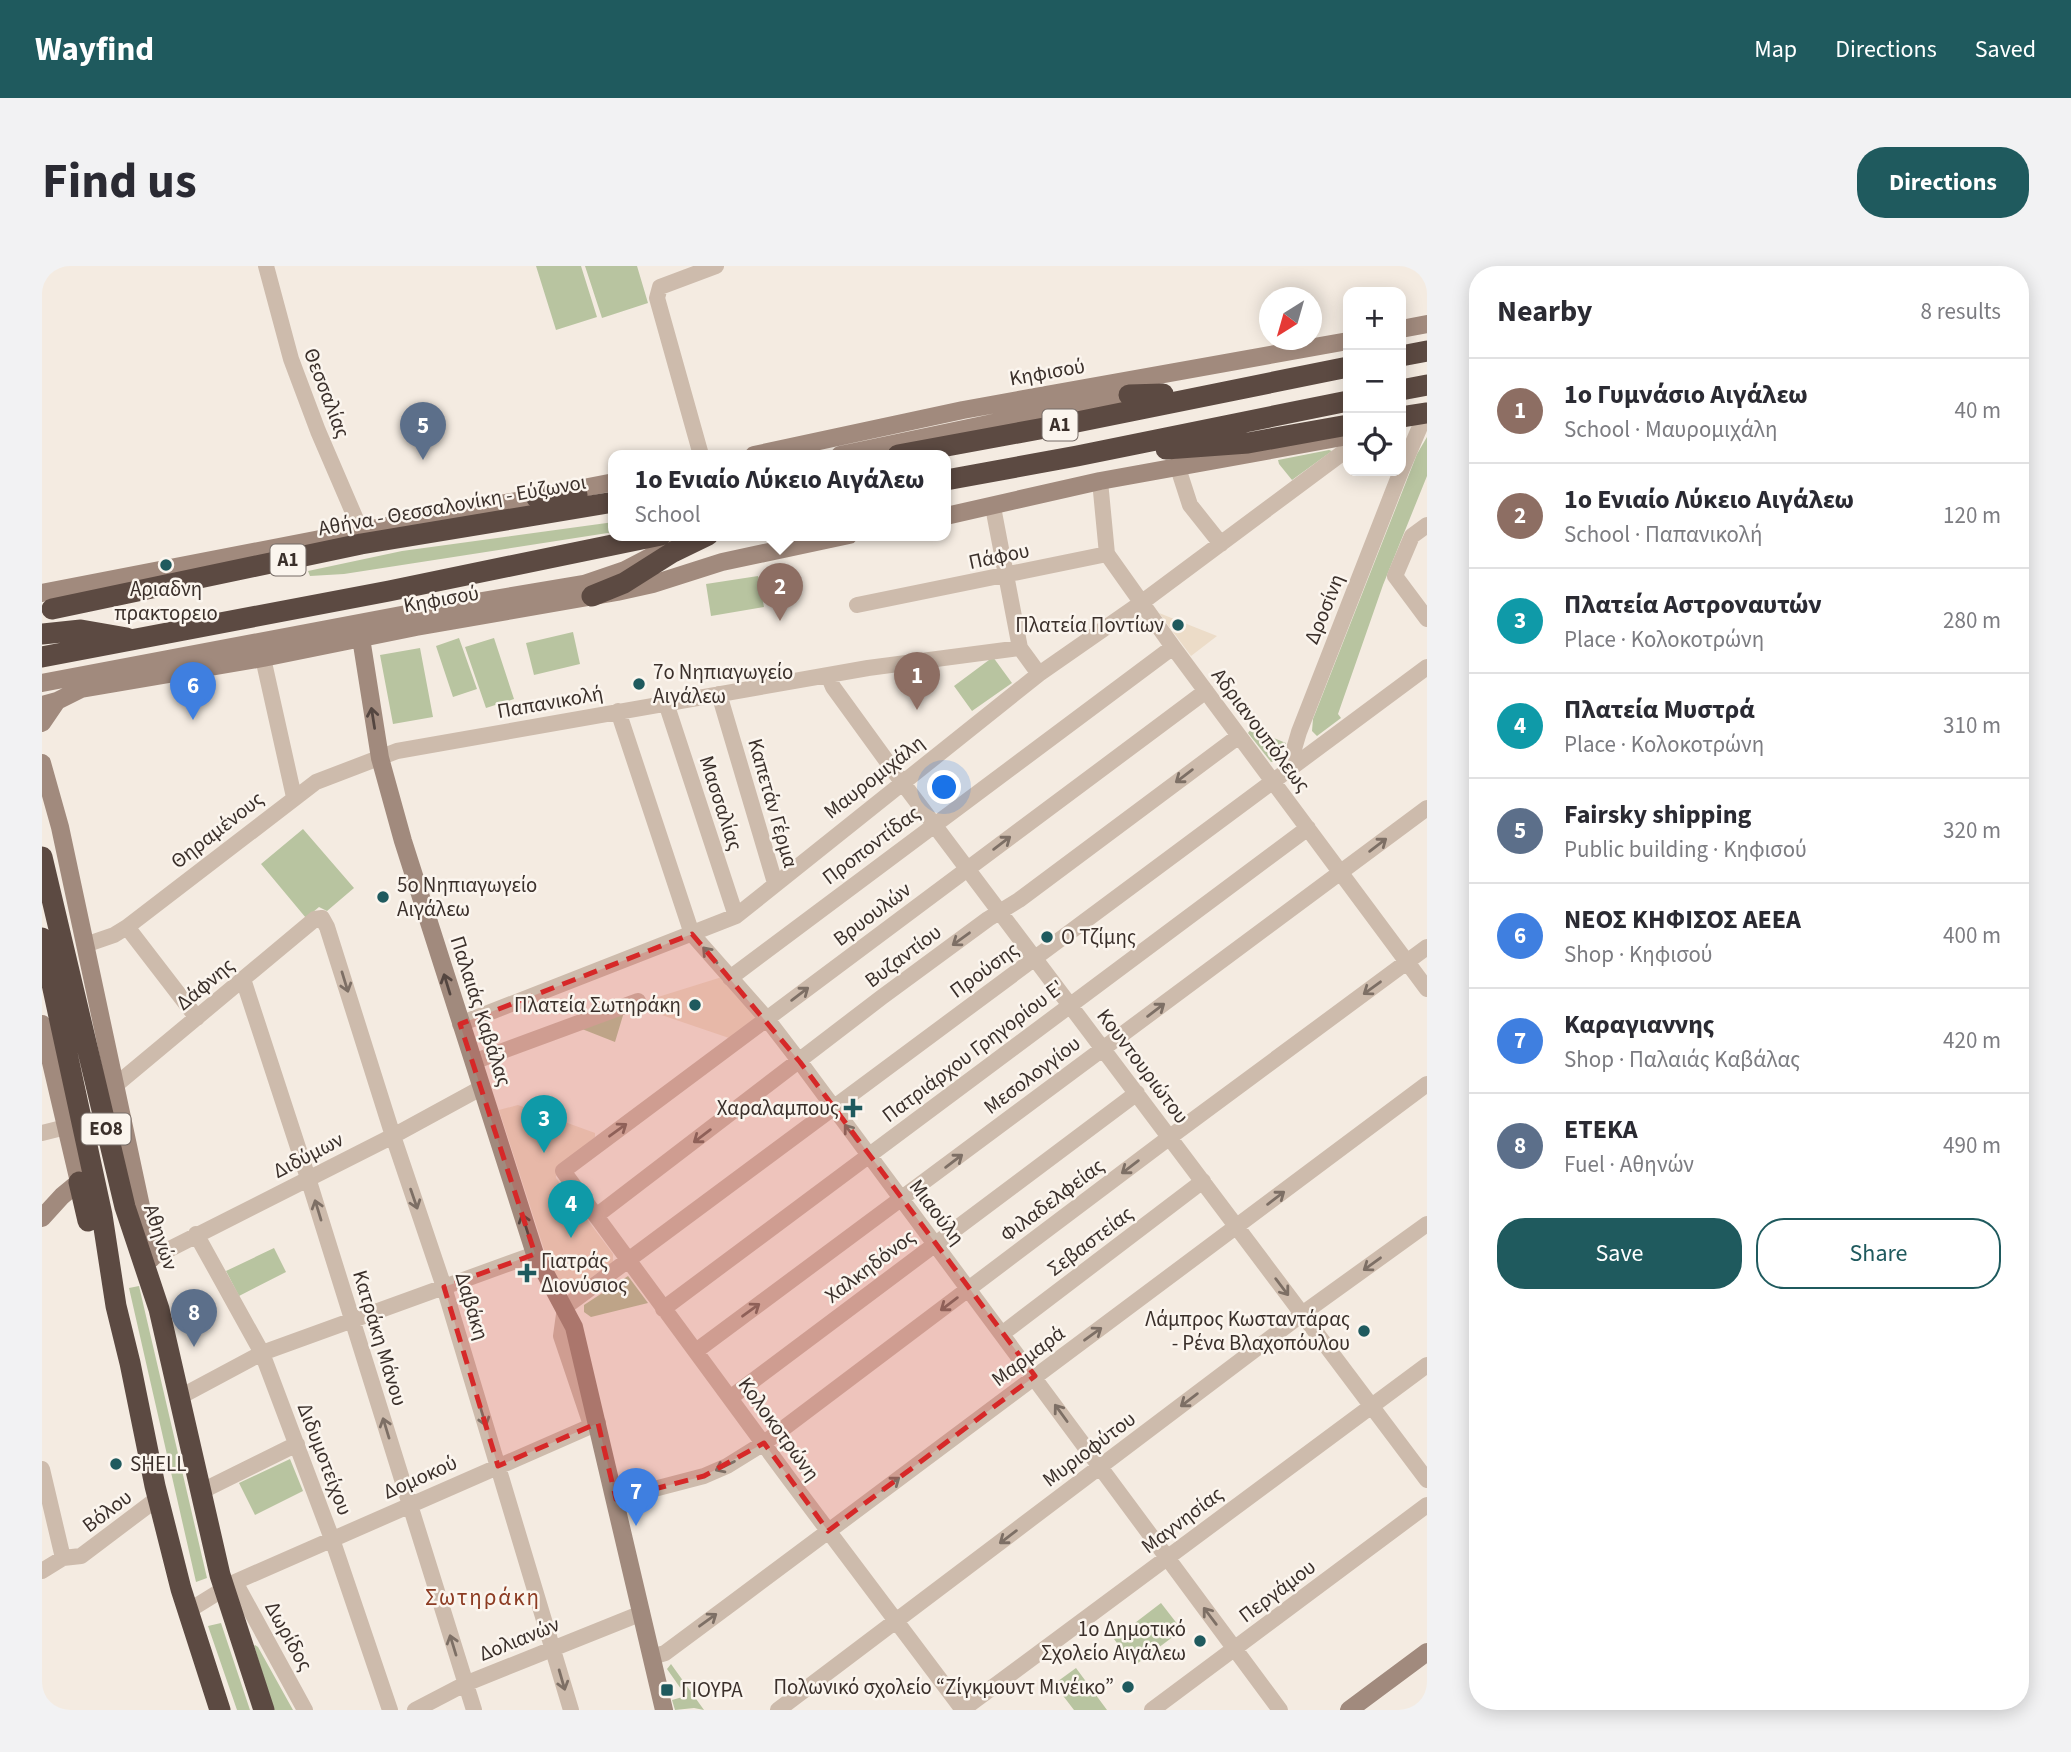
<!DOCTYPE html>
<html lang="en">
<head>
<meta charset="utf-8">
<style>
	:root { --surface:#fff; --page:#f2f2f3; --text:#2b2b33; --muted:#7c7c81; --line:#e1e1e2; --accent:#1f5a5e }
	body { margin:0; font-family:"Source Sans 3",sans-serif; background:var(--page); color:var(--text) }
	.controls { position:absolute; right:21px; top:21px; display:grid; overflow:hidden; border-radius:14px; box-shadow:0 4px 18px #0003 }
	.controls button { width:63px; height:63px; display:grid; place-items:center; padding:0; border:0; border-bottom:2px solid var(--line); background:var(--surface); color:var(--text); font:35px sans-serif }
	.compass { position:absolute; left:1217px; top:21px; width:63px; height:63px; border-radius:50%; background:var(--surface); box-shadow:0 4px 18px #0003; rotate:217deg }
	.you { position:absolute; left:903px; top:522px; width:24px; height:24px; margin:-18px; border:5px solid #fff; border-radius:50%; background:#1a73e8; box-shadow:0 0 0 10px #1a73e833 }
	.badge { display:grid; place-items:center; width:46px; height:46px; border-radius:50%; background:var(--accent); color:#fff; font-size:23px; font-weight:700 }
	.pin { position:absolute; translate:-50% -58px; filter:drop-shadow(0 2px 4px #0008) }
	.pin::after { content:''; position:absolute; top:37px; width:24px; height:21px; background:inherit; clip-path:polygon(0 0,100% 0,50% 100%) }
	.popup { position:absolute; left:566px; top:184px; width:343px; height:91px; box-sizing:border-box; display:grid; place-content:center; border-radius:14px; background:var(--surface); filter:drop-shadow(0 2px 5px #0005); font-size:23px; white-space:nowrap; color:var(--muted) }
	.popup b { font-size:26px; color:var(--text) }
	.popup::after { content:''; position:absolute; left:50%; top:100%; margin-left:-14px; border:14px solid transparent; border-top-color:var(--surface) }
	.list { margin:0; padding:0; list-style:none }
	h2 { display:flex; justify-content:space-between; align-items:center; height:91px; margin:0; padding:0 28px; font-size:30px }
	h2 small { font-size:23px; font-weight:400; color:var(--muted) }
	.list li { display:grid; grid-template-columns:46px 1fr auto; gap:21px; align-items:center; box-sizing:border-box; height:105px; padding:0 28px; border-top:2px solid var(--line) }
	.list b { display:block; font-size:26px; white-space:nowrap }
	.list p { margin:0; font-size:23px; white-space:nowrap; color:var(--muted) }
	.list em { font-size:23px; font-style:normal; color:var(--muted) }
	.actions { display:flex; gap:14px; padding:21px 28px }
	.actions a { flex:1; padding:16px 0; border:2px solid var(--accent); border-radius:28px; text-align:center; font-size:24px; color:var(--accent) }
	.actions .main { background:var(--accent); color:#fff }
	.icon { flex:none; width:38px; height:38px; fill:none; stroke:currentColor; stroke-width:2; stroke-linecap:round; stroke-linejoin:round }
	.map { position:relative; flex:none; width:1385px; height:1444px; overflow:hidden; border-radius:28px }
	header { display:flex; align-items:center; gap:42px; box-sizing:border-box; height:98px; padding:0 35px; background:var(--accent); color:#fff }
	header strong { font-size:33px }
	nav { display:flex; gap:38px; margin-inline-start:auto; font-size:24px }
	.intro { display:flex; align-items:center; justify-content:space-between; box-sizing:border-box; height:168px; padding:0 42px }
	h1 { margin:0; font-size:49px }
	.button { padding:18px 32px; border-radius:28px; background:var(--accent); color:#fff; font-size:24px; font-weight:700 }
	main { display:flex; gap:42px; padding:0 42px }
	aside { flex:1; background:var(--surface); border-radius:28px; box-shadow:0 4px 18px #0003 }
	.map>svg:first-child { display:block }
	.green { fill:#b8c4a0 }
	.plaza { fill:#ecdcc8 }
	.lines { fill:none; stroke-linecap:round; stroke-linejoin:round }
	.street { stroke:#cdbbac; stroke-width:16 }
	.secondary { stroke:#a18a7d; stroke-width:18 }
	.highway { stroke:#5c4a42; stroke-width:21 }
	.oneway { stroke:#544640 }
	.oneway2 { stroke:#7d6f65 }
	.marked { fill:#d62828; fill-opacity:0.2; stroke:#d62828; stroke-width:5; stroke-dasharray:14 9; stroke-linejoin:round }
	.poi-dot { fill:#1f5a5e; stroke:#fbf5ee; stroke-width:2.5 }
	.labels { text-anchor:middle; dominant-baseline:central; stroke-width:5; stroke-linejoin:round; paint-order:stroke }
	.shield { fill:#fbf5ee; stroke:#756b66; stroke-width:2 }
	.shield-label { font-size:19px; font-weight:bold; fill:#3b302b }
	.street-label { font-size:21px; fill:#3b302b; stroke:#fbf5ee }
	.poi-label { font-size:21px; fill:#3b302b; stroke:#fbf5ee; text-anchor:end }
	.neighbourhood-label { font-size:23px; letter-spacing:2px; fill:#8c3b22; stroke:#fbf5ee }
</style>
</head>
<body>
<header>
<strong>Wayfind</strong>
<nav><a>Map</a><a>Directions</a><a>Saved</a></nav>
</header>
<div class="intro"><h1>Find us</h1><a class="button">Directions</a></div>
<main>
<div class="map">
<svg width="1385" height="1444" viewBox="0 0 1385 1444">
	<rect width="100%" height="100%" fill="#f4ebe1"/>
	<path class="green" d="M494,0H539L555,51L514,64Z
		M543,0H595L606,37L560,52Z
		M1385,171V210L1341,319L1296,448L1299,452L1275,470L1270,465L1271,453L1375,188Z
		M1287,184L1290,185L1250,214L1237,198L1236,194Z
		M572,256V266L302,308L268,310L266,305L360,285Z
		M716,310L722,341L669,350L664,318Z
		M531,366L538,398L492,409L484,377Z
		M417,372L435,423L411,431L394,380Z
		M452,372L472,433L444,442L423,381Z
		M378,382L391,451L351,458L338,389Z
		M951,391L970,417L930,445L912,420Z
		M1209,463L1244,477L1236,495L1229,496L1206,467Z
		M261,563L312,622L285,645L277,641L264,652L219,598Z
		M582,746L573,776L540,763Z
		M232,982L244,1006L197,1030L184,1005Z
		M586,1010L606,1037L549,1051L542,1046V1039Z
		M97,1020L165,1312L154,1316L87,1022Z
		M248,1193L261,1225L213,1249L197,1217Z
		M1119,1337L1140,1364L1092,1400L1072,1373Z
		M179,1357L208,1444H195L166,1360Z
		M213,1379L216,1381L251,1444H232L212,1380Z
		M629,1398L662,1444L652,1442L633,1444L630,1434L644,1430L625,1403Z
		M1034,1402L1065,1444H1032L1012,1418Z"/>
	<path class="plaza" d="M1117,347L1175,370L1149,390Z
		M680,711L716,751L690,773L602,743L600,736Z
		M476,839L553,867V871L514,903V912L571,988V996L537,1020H525L509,1005L457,844Z"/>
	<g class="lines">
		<path class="street" d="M224,0L249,93L276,165L319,265
			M659,189L615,32L618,21L674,0
			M1136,202L1148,239L1179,278
			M1359,205L1380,156
			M1058,215L1065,288L1131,381L1385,723
			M951,241L978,382L997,408
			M1385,259L1370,270L1353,310L1385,353
			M815,339L1065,288
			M221,392L252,531
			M786,409L791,421L860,516L1385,1214
			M677,428L733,617
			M624,437L694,650
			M576,445L650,668L725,753L758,796L1238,1444
			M1255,497L1252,483L1257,466L1359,205
			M85,661L155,752
			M43,679L72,669L85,661L274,516L355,485L826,402L978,382
			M688,712L1131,381
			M201,713L266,912L432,1444
			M418,758L694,650L997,408L1099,337L1299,188L1306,186
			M431,796L596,735
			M75,818L273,653L280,652L285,661L351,870L402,1021L529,1444
			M0,867L24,861
			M554,950L840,731L946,653L977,634L1197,470
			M154,968L220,1087L290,1273L348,1444
			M110,992L351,870L439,822
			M621,1043L1266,562
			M961,1067L1161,915
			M654,1085L1385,542
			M136,1132L220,1087L493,988
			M688,1132L1095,827
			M547,1153L519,1070L523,1041L1385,401
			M0,1203L21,1292
			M158,1226L255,1178
			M574,1233L662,1210L685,1200L722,1177L1128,871L1385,681
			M0,1305L21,1292L39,1290L116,1232
			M193,1316L263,1444
			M146,1345L193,1316L556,1157
			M610,1391L623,1387L693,1335L1385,818
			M373,1444L423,1418L600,1347
			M736,1444L1260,1048L1385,958
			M920,1444L1385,1099
			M921,1444L748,1214L521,905L1164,425
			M1110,1444L1385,1239"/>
		<path class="secondary" d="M1359,63L1385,58
			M712,189L921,144L1306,75
			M798,189L1099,126
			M904,250L1058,215L1306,170
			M0,327L572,216
			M319,372L338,492L361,575L493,988L532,1061L622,1444
			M0,417L375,346L542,318L583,304L608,291L635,269
			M0,439L15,435L39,423L221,392L374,361L575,326L611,318L680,296L807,269
			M0,457L15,435
			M0,497L18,561L110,992
			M0,758L37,916L20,930L0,952
			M1307,1444L1385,1386"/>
		<path class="highway" d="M1359,90L1385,85
			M1359,124L1385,119
			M1087,129L1121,128
			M1359,151L1385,147
			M1124,183L1206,177L1306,159
			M856,189L1030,157L1306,101
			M904,214L1035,190L1306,135
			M494,231L535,229
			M550,330L582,317L631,286L666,269
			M10,343L319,278L572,236
			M0,368L39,364L85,372
			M0,391L347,325L619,269
			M0,591L83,941L117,1043L178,1309L222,1444
			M0,672L60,949L74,1040L88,1097L113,1220L139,1323L178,1444
			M37,916L46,955"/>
	</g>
	<defs><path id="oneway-shaft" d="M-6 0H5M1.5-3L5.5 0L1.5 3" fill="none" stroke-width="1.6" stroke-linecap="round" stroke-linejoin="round" transform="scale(1.75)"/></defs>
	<g class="oneway">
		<use href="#oneway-shaft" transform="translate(331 452) rotate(-99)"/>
		<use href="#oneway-shaft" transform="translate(405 718) rotate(-107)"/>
		<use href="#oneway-shaft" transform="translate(483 958) rotate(-108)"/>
	</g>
	<g class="oneway2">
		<use href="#oneway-shaft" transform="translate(1142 510) rotate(143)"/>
		<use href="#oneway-shaft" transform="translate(960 577) rotate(-37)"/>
		<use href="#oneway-shaft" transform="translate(1336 579) rotate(-37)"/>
		<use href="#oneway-shaft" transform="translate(919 673) rotate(144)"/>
		<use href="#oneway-shaft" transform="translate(668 689) rotate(-132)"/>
		<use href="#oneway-shaft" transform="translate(303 716) rotate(73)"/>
		<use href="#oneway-shaft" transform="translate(1330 722) rotate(144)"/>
		<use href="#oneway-shaft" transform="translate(758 728) rotate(-37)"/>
		<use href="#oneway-shaft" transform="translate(1114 744) rotate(-37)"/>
		<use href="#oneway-shaft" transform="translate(576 864) rotate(-36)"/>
		<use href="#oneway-shaft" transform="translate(809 867) rotate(-127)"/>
		<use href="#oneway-shaft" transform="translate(660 870) rotate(143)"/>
		<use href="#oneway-shaft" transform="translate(912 895) rotate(-37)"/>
		<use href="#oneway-shaft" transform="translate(1088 901) rotate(143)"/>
		<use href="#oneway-shaft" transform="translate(1234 932) rotate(-37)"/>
		<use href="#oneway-shaft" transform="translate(372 933) rotate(71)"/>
		<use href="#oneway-shaft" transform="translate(276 944) rotate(-107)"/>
		<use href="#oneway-shaft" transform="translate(1330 998) rotate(144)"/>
		<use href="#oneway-shaft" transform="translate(1240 1021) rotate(53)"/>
		<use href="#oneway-shaft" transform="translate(907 1038) rotate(143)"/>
		<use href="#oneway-shaft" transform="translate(709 1044) rotate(-36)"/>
		<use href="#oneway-shaft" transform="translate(1051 1068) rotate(-36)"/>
		<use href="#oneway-shaft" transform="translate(1147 1134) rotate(143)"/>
		<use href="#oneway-shaft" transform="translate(1019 1147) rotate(-126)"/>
		<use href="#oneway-shaft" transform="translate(441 1150) rotate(73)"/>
		<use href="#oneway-shaft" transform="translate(344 1162) rotate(-107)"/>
		<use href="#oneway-shaft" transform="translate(683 1200) rotate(154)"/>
		<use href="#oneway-shaft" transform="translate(849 1218) rotate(-37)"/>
		<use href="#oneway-shaft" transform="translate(966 1271) rotate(143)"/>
		<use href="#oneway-shaft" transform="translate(1168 1350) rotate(-127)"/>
		<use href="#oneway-shaft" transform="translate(666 1354) rotate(-36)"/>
		<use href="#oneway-shaft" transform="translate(411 1379) rotate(-107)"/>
		<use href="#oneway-shaft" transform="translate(520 1414) rotate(74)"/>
	</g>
	<path class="marked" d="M650,668L758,796L993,1110L786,1265L722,1177L662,1210L574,1233L556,1157L456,1200L402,1021L493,988L418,758Z"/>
	<g class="poi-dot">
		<circle cx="124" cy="299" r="7"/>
		<circle cx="1136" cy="359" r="7"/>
		<circle cx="597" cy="418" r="7"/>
		<circle cx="341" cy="631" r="7"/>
		<circle cx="1005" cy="671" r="7"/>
		<circle cx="653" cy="739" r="7"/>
		<path d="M807.5 831.5h7v7h7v7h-7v7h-7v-7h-7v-7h7z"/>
		<path d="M481.5 996.5h7v7h7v7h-7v7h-7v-7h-7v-7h7z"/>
		<circle cx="1322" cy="1065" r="7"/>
		<circle cx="74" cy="1198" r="7"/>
		<circle cx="1158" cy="1375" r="7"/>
		<circle cx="1086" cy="1421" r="7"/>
		<rect x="618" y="1417" width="14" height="14" rx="3.5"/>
	</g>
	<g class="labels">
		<g class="shield">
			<rect x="1000.5" y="143.5" width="35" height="31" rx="5"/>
			<rect x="228.5" y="278.5" width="35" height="31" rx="5"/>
			<rect x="39.5" y="847.5" width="49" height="31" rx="5"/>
		</g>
		<g class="shield-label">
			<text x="1018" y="159">Α1</text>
			<text x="246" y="294">Α1</text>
			<text x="64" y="863">ΕΟ8</text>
		</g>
		<g class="street-label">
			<text transform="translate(1005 106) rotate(-10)">Κηφισού</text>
			<text transform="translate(285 127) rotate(69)">Θεσσαλίας</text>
			<text transform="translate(410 239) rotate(-10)">Αθήνα - Θεσσαλονίκη - Εύζωνοι</text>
			<text transform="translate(957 290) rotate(-12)">Πάφου</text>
			<text transform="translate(399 333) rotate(-10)">Κηφισού</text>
			<text transform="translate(1282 343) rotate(-68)">Δροσίνη</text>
			<text transform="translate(508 436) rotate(-10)">Παπανικολή</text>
			<text transform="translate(1219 464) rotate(53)">Αδριανουπόλεως</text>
			<text transform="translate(832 511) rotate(-38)">Μαυρομιχάλη</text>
			<text transform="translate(679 537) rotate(72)">Μασσαλίας</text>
			<text transform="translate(731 537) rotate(74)">Καπετάν Γέρμα</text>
			<text transform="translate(175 564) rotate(-38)">Θηραμένους</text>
			<text transform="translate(829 579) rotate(-37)">Προποντίδας</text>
			<text transform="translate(830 648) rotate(-37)">Βρυουλών</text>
			<text transform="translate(861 690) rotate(-37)">Βυζαντίου</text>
			<text transform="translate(942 704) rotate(-36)">Προύσης</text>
			<text transform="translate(163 718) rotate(-40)">Δάφνης</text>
			<text transform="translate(439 745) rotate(72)">Παλαιάς Καβάλας</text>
			<text transform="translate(931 785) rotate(-37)">Πατριάρχου Γρηγορίου Ε'</text>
			<text transform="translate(1101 800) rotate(53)">Κουντουριώτου</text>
			<text transform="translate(990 809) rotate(-37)">Μεσολογγίου</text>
			<text transform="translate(266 889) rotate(-27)">Διδύμων</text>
			<text transform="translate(1010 934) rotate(-37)">Φιλαδελφείας</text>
			<text transform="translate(895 946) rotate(53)">Μιαούλη</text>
			<text transform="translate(119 971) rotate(72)">Αθηνών</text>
			<text transform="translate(1048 975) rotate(-37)">Σεβαστείας</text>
			<text transform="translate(828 1000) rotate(-37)">Χαλκηδόνος</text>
			<text transform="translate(430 1040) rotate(73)">Δαβάκη</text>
			<text transform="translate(338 1072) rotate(73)">Κατράκη Μάνου</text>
			<text transform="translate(986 1090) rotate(-37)">Μαρμαρά</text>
			<text transform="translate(737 1163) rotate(54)">Κολοκοτρώνη</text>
			<text transform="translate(1047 1183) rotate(-37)">Μυριοφύτου</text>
			<text transform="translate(283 1193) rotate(69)">Διδυμοτείχου</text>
			<text transform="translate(378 1211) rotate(-24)">Δομοκού</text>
			<text transform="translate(65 1245) rotate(-37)">Βόλου</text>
			<text transform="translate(1140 1254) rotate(-37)">Μαγνησίας</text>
			<text transform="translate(1235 1325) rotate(-37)">Περγάμου</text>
			<text transform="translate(247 1370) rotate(61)">Δωρίδος</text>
			<text transform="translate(477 1373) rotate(-22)">Δολιανών</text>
		</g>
		<g class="poi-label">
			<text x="124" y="323" text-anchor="middle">Αριαδνη<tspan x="124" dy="24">πρακτορειο</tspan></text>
			<text x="1122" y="359">Πλατεία Ποντίων</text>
			<text x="611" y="406" text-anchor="start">7ο Νηπιαγωγείο<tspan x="611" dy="24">Αιγάλεω</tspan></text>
			<text x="355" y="619" text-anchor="start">5ο Νηπιαγωγείο<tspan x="355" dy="24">Αιγάλεω</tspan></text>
			<text x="1019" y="671" text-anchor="start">Ο Τζίμης</text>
			<text x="639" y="739">Πλατεία Σωτηράκη</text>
			<text x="797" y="842">Χαραλαμπους</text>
			<text x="499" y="995" text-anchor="start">Γιατράς<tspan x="499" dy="24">Διονύσιος</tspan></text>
			<text x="1308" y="1053">Λάμπρος Κωσταντάρας<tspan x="1308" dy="24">- Ρένα Βλαχοπόυλου</tspan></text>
			<text x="88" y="1198" text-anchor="start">SHELL</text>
			<text x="1144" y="1363">1ο Δημοτικό<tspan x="1144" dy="24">Σχολείο Αιγάλεω</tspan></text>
			<text x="1072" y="1421">Πολωνικό σχολείο “Ζίγκμουντ Μινέικο”</text>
			<text x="639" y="1424" text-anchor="start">ΓΙΟΥΡΑ</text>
		</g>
		<g class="neighbourhood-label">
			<text x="441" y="1331">Σωτηράκη</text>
		</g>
	</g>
</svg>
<div class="controls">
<button>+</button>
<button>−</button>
<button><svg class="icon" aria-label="locate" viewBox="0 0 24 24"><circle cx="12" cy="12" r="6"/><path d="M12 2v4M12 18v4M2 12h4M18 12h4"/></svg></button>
</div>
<svg class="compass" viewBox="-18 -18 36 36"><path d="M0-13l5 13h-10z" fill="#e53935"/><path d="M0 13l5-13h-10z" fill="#7c7c81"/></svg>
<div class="you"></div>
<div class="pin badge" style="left:875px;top:444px;background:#8d6e63">1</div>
<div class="pin badge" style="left:738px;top:355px;background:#8d6e63">2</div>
<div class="popup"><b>1ο Ενιαίο Λύκειο Αιγάλεω</b>School</div>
<div class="pin badge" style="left:502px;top:887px;background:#0f9aa8">3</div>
<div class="pin badge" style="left:529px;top:972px;background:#0f9aa8">4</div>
<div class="pin badge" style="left:381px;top:194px;background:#5c6f8a">5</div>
<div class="pin badge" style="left:151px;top:454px;background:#3f7fe0">6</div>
<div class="pin badge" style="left:594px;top:1260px;background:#3f7fe0">7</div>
<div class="pin badge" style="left:152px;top:1081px;background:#5c6f8a">8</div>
</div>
<aside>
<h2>Nearby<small>8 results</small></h2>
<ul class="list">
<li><span class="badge" style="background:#8d6e63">1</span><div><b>1ο Γυμνάσιο Αιγάλεω</b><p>School · Μαυρομιχάλη</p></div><em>40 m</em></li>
<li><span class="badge" style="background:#8d6e63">2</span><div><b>1ο Ενιαίο Λύκειο Αιγάλεω</b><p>School · Παπανικολή</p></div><em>120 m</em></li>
<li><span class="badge" style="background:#0f9aa8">3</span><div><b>Πλατεία Αστροναυτών</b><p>Place · Κολοκοτρώνη</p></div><em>280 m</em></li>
<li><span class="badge" style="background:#0f9aa8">4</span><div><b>Πλατεία Μυστρά</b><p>Place · Κολοκοτρώνη</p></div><em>310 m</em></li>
<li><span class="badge" style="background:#5c6f8a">5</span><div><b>Fairsky shipping</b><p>Public building · Κηφισού</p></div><em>320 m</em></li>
<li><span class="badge" style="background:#3f7fe0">6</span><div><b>ΝΕΟΣ ΚΗΦΙΣΟΣ ΑΕΕΑ</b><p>Shop · Κηφισού</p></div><em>400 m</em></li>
<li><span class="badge" style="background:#3f7fe0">7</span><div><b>Καραγιαννης</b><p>Shop · Παλαιάς Καβάλας</p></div><em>420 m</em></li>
<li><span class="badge" style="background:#5c6f8a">8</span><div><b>ΕΤΕΚΑ</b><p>Fuel · Αθηνών</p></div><em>490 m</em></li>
</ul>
<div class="actions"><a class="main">Save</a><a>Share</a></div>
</aside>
</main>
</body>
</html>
